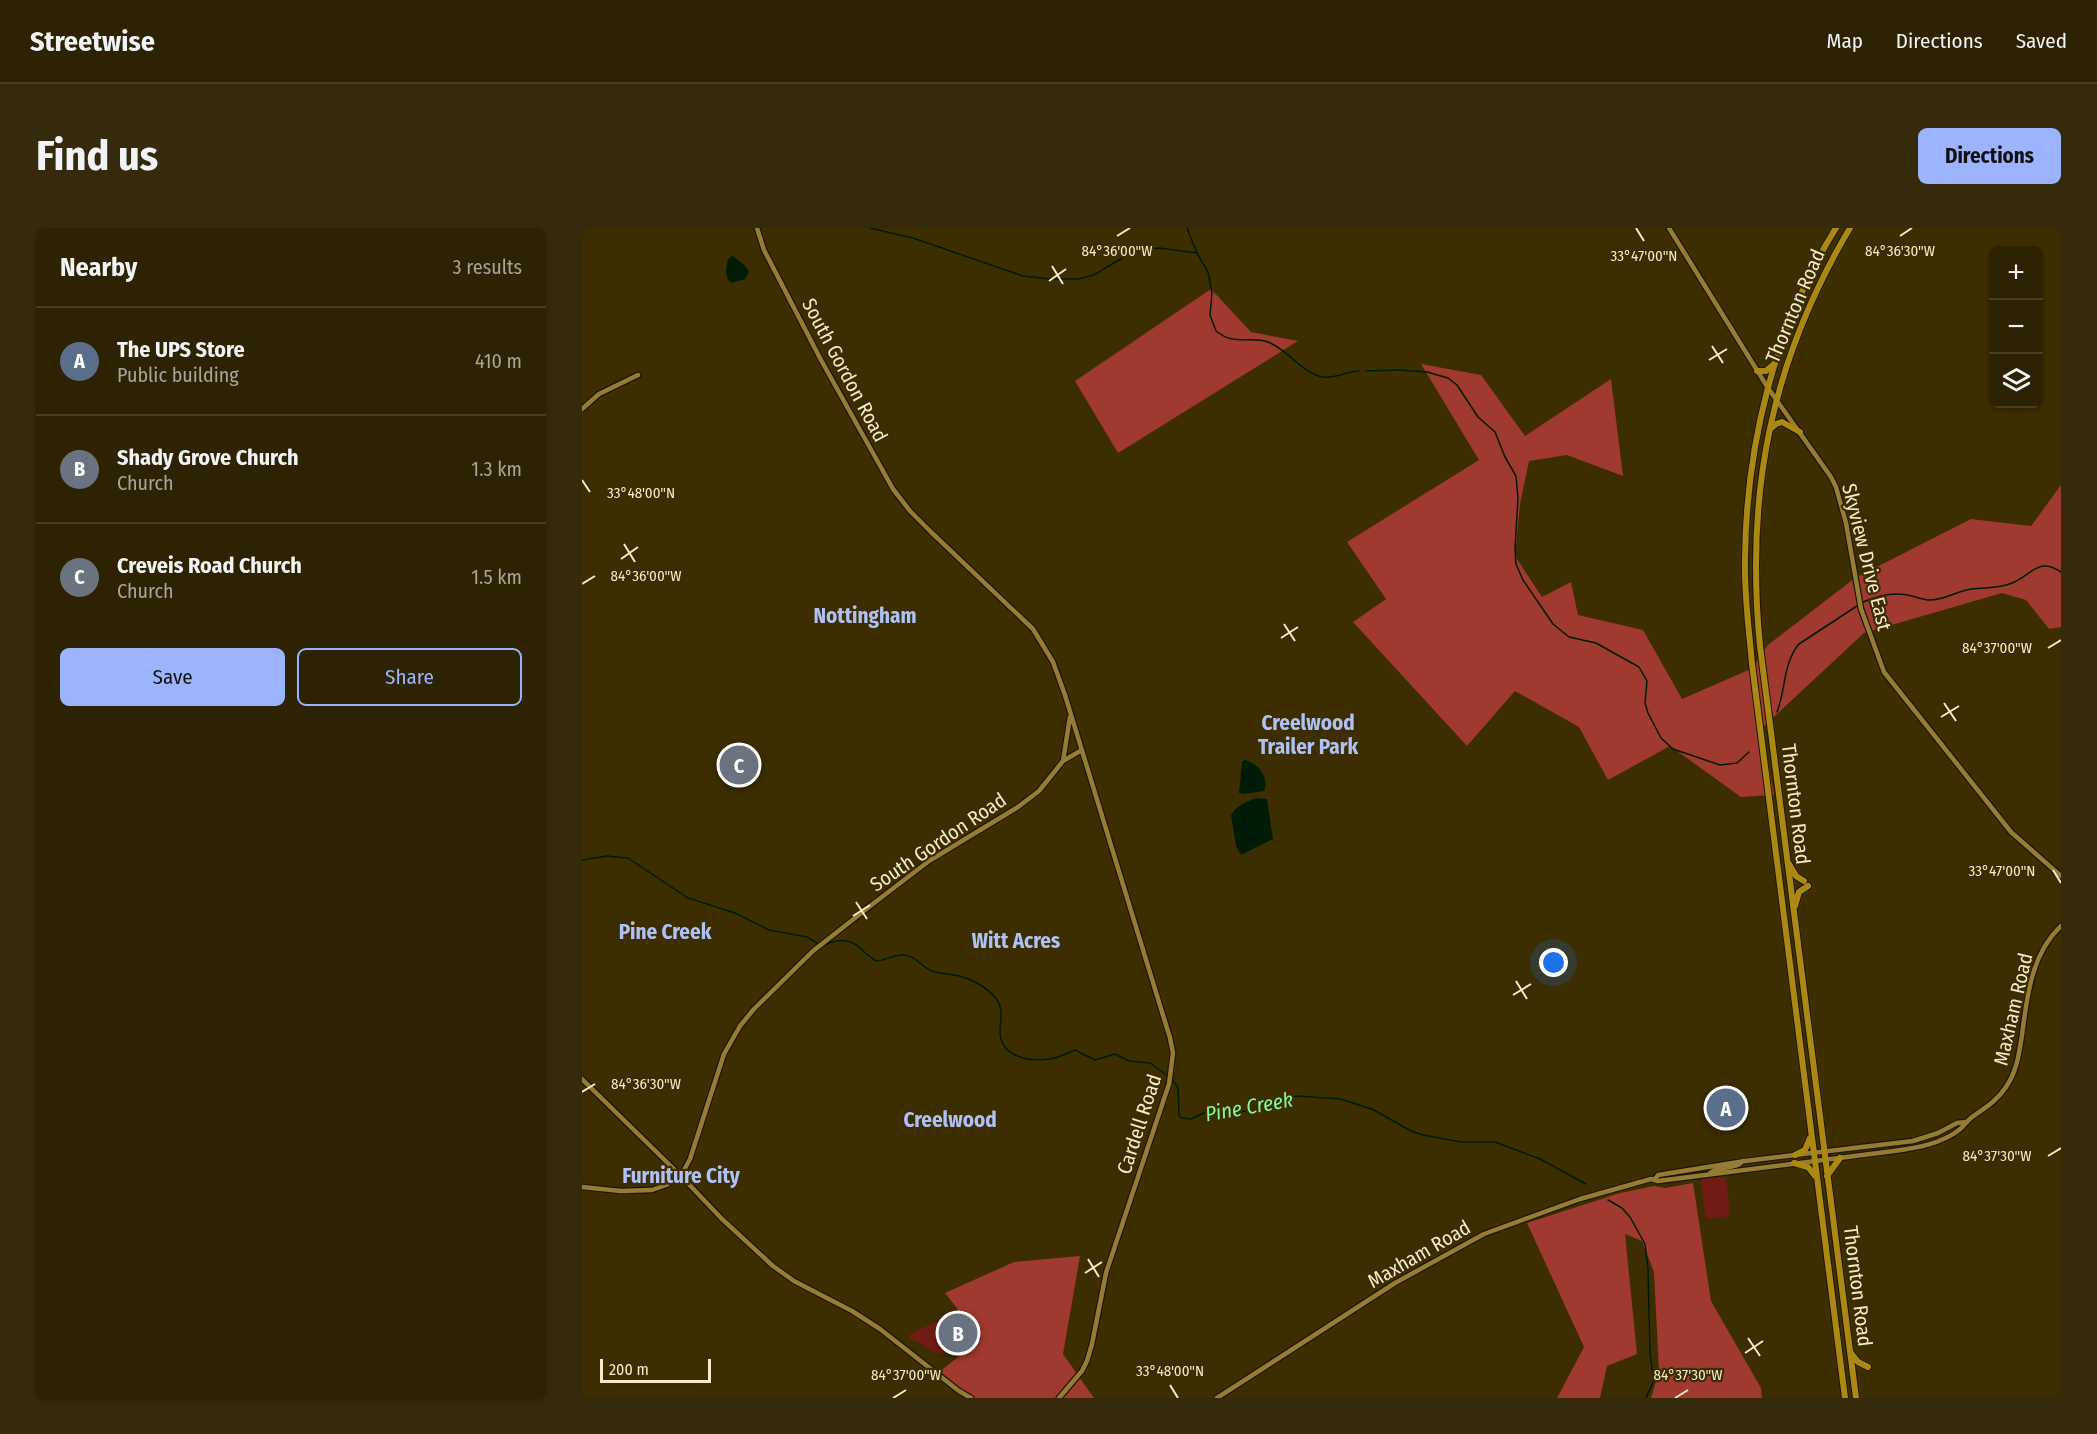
<!DOCTYPE html>
<html lang="en">
<head>
<meta charset="utf-8">
<style>
	:root { --surface:#2d2201; --page:#352a0b; --text:#f1f3f6; --muted:#a7a499; --line:#483f23; --accent:#9bb4fd }
	body { margin:0; font-family:"Fira Sans Condensed",sans-serif; background:var(--page); color:var(--text) }
	.controls { position:absolute; right:18px; top:18px; display:grid; overflow:hidden; border-radius:9px; box-shadow:0 2px 4px #0004 }
	.controls button { width:54px; height:54px; display:grid; place-items:center; padding:0; border:0; border-bottom:2px solid var(--line); background:var(--surface); color:var(--text); font:30px sans-serif }
	.scale { position:absolute; left:18px; bottom:15px; width:111px; box-sizing:border-box; padding-left:6px; border:3px solid #f4e9cd; border-top:0; font-size:16px; line-height:21px; white-space:nowrap; color:#f4e9cd; -webkit-text-stroke:4px #3c2e01; paint-order:stroke }
	.you { position:absolute; left:972px; top:735px; width:21px; height:21px; margin:-15px; border:4px solid #fff; border-radius:50%; background:#1a73e8; box-shadow:0 0 0 9px #1a73e833 }
	.badge { display:grid; place-items:center; width:39px; height:39px; border-radius:50%; background:var(--accent); color:#fff; font-size:20px; font-weight:700 }
	.pin { position:absolute; translate:-50% -50%; border:3px solid #fff; box-shadow:0 2px 6px #0006 }
	.list { margin:0; padding:0; list-style:none }
	h2 { display:flex; justify-content:space-between; align-items:center; height:78px; margin:0; padding:0 24px; font-size:26px }
	h2 small { font-size:20px; font-weight:400; color:var(--muted) }
	.list li { display:grid; grid-template-columns:39px 1fr auto; gap:18px; align-items:center; box-sizing:border-box; height:108px; padding:0 24px; border-top:2px solid var(--line) }
	.list b { display:block; font-size:22px; white-space:nowrap }
	.list p { margin:0; font-size:20px; white-space:nowrap; color:var(--muted) }
	.list em { font-size:20px; font-style:normal; color:var(--muted) }
	.actions { display:flex; gap:12px; padding:18px 24px }
	.actions a { flex:1; padding:14px 0; border:2px solid var(--accent); border-radius:9px; text-align:center; font-size:21px; color:var(--accent) }
	.actions .main { background:var(--accent); color:#111 }
	.icon { flex:none; width:33px; height:33px; fill:none; stroke:currentColor; stroke-width:2; stroke-linecap:round; stroke-linejoin:round }
	.map { position:relative; flex:none; width:1479px; height:1170px; overflow:hidden; border-radius:9px }
	header { display:flex; align-items:center; gap:36px; box-sizing:border-box; height:84px; padding:0 30px; background:var(--surface); border-bottom:2px solid var(--line) }
	header strong { font-size:28px }
	nav { display:flex; gap:33px; margin-inline-start:auto; font-size:21px }
	.intro { display:flex; align-items:center; justify-content:space-between; box-sizing:border-box; height:144px; padding:0 36px }
	h1 { margin:0; font-size:42px }
	.button { padding:15px 27px; border-radius:9px; background:var(--accent); color:#111; font-size:21px; font-weight:700 }
	main { display:flex; gap:36px; padding:0 36px }
	aside { flex:1; background:var(--surface); border-radius:9px; box-shadow:0 2px 4px #0004 }
	.map>svg:first-child { display:block }
	.green { fill:#701c15 }
	.forest { fill:#a0392f }
	.water { fill:#001c06 }
	.lines { fill:none; stroke-linecap:round; stroke-linejoin:round }
	.stream { stroke:#001c06; stroke-width:1.5 }
	.secondary-casing { stroke:#201600; stroke-width:7 }
	.highway-casing { stroke:#201600; stroke-width:8 }
	.secondary { stroke:#957c34; stroke-width:4.5 }
	.highway { stroke:#ab8714; stroke-width:6 }
	.ticks { fill:none; stroke:#f4e9cd; stroke-width:2 }
	.labels { text-anchor:middle; dominant-baseline:central; stroke-width:4.5; stroke-linejoin:round; paint-order:stroke }
	.street-label { font-size:20px; fill:#f4e9cd; stroke:#3c2e01 }
	.neighbourhood-label { font-size:21px; font-weight:bold; fill:#aec2f8; stroke:#3c2e01 }
	.water-label { font-size:21px; font-style:italic; fill:#81f99b; stroke:#3c2e01 }
	.ticks-label { font-size:15px; text-anchor:middle; fill:#f4e9cd; stroke:#3c2e01; stroke-width:4.5; stroke-linejoin:round; paint-order:stroke }
</style>
</head>
<body>
<header>
<strong>Streetwise</strong>
<nav><a>Map</a><a>Directions</a><a>Saved</a></nav>
</header>
<div class="intro"><h1>Find us</h1><a class="button">Directions</a></div>
<main>
<aside>
<h2>Nearby<small>3 results</small></h2>
<ul class="list">
<li><span class="badge" style="background:#5c6f8a">A</span><div><b>The UPS Store</b><p>Public building</p></div><em>410 m</em></li>
<li><span class="badge" style="background:#6b7280">B</span><div><b>Shady Grove Church</b><p>Church</p></div><em>1.3 km</em></li>
<li><span class="badge" style="background:#6b7280">C</span><div><b>Creveis Road Church</b><p>Church</p></div><em>1.5 km</em></li>
</ul>
<div class="actions"><a class="main">Save</a><a>Share</a></div>
</aside>
<div class="map">
<svg width="1479" height="1170" viewBox="0 0 1479 1170">
	<rect width="100%" height="100%" fill="#3c2e01"/>
	<path class="green" d="M1141,948L1144,950L1148,988L1126,991L1123,988L1119,953L1120,951Z
		M364,1089L374,1111H377V1118C350,1135 354,1120 328,1111V1106Z"/>
	<path class="forest" d="M629,61L669,104L716,113L536,225L493,153Z
		M839,136L899,147L943,208L1029,151L1041,248L985,227L947,233L938,276L933,328L960,369L989,354L996,387L1061,402L1100,471L1169,441L1186,417L1273,350L1389,291L1449,298L1479,257V399L1467,401L1444,372L1420,365L1282,405L1180,500L1192,567L1159,569L1088,518L1026,552L997,499L933,463L885,518L771,394L804,371L765,314L897,232Z
		M1111,955L1129,1073L1179,1160L1180,1170H1069L1077,1143L1072,1044L1060,1013L1043,1006L1055,1126L1025,1138L1018,1170H975L1002,1119L945,995L1038,965L1072,958L1083,960Z
		M498,1028L481,1126L512,1170H391L357,1144L399,1111L363,1065L432,1034Z"/>
	<path class="water" d="M151,28L163,38L167,44L163,51L149,55C142,48 144,40 146,31Z
		M663,532C676,535 688,550 682,563L661,566L657,565L660,534Z
		M675,570L685,571L691,611L659,627L654,618L649,587C654,578 665,573 675,570Z"/>
	<g class="lines">
		<path class="stream" d="M288,0L331,10L441,48L468,51H496L512,47L545,27L561,21L577,20L615,25
			M605,0L615,25L626,44L630,65L628,87L634,103C654,119 666,107 686,114C707,122 719,145 741,149C753,151 765,143 777,143
			M784,143L818,142L845,144L866,150L875,157L896,189L913,204L923,229L934,248L936,270L933,320L934,336L941,352L971,396L987,409L1014,415L1057,439L1065,453L1063,475L1066,485L1079,510L1091,521L1138,537L1155,535L1167,524
			M1281,374C1297,367 1313,363 1330,368C1337,370 1342,372 1348,372C1363,372 1375,363 1389,361C1403,359 1417,361 1430,355C1451,346 1456,329 1479,344
			M1195,484C1204,461 1201,435 1217,416L1275,378
			M0,632L25,628L46,630L106,670L153,685L187,702L225,709L235,715
			M241,718C254,711 268,710 279,721C285,726 288,730 295,733C305,732 317,724 327,728C336,731 341,740 350,743C357,746 365,745 372,747C387,749 407,760 415,772C422,783 418,792 418,804C419,829 447,834 467,831C477,830 485,825 493,822L513,832L533,826L547,833L568,835L586,848
			M590,851L596,860L597,887L599,890L609,891L624,884L668,883L715,868L759,871L792,882L829,903L841,907L879,914H913L958,931L1004,956
			M1026,972L1040,980L1048,989L1063,1016L1066,1041L1068,1126L1072,1152L1064,1170"/>
		<g class="secondary-casing">
			<path id="secondary" d="M175,0L182,22L239,132L311,261L328,283L349,304L451,401L471,434L483,467L588,810L591,825L587,856L524,1045L510,1116L505,1133L500,1143L477,1170
				M1087,0L1186,160L1249,249L1254,259L1264,295L1279,381L1302,444L1429,604L1479,648
				M0,181L17,166L56,147
				M481,533L488,489
				M0,851L99,948L140,991L191,1038L212,1053L270,1083L298,1101L377,1163L389,1170
				M1128,945C1138,937 1153,942 1161,933
				M1073,951L1076,947L1163,933L1331,913L1356,905L1375,895L1384,894
				M0,959L39,963L70,962L84,957L99,948L108,931L142,826L158,798L172,781L231,723L292,675L347,633L436,579L457,563L481,533L500,522
				M635,1170L813,1055L902,1006L998,971L1069,951L1076,953L1312,923C1334,920 1359,916 1377,902C1382,898 1385,893 1390,889C1403,880 1415,873 1424,859C1435,843 1437,826 1440,807C1445,769 1449,726 1479,698"/>
		</g>
		<g class="highway-casing">
			<path id="highway" d="M1254,0C1193,98 1164,217 1163,331C1162,366 1167,401 1170,436L1263,1170
				M1268,0C1189,133 1163,265 1178,418L1274,1170
				M1175,143H1184L1193,135
				M1188,201L1194,196L1200,194L1218,204
				M1207,636L1214,648L1222,653
				M1213,678L1217,664L1226,658
				M1213,927L1223,922L1228,910
				M1212,935L1226,939L1233,948
				M1245,948L1258,930
				M1269,1125L1276,1134L1286,1139"/>
		</g>
		<use href="#secondary" class="secondary"/>
		<use href="#highway" class="highway"/>
	</g>
	<path class="ticks" d="M1054,0L1062,13M535,8L548,0M1318,8L1330,0M470,38L481,56M467,53L484,41M1130,118L1141,135M1127,132L1145,121M0,252L8,264M42,316L53,334M39,331L56,319M0,356L13,348M702,396L713,413M699,410L716,399M1466,420L1479,412M1362,475L1374,493M1359,489L1377,478M1471,642L1479,655M274,674L285,691M271,688L288,677M934,753L945,771M931,767L949,756M0,864L13,856M1466,928L1479,920M506,1031L517,1049M503,1045L520,1034M1166,1110L1178,1128M1163,1125L1181,1113M588,1157L596,1170M311,1170L324,1162M1093,1170L1106,1162"/>
	<g class="labels">
		<g class="street-label">
			<text transform="translate(1213 78) rotate(-67)">Thornton Road</text>
			<text transform="translate(263 142) rotate(62)">South Gordon Road</text>
			<text transform="translate(1285 329) rotate(76)">Skyview Drive East</text>
			<text transform="translate(1214 576) rotate(83)">Thornton Road</text>
			<text transform="translate(356 614) rotate(-34)">South Gordon Road</text>
			<text transform="translate(1431 781) rotate(-77)">Maxham Road</text>
			<text transform="translate(557 896) rotate(-72)">Cardell Road</text>
			<text transform="translate(837 1026) rotate(-30)">Maxham Road</text>
			<text transform="translate(1276 1058) rotate(83)">Thornton Road</text>
		</g>
		<g class="neighbourhood-label">
			<text x="283" y="388">Nottingham</text>
			<text x="726" y="495">Creelwood<tspan x="726" dy="24">Trailer Park</tspan></text>
			<text x="83" y="704">Pine Creek</text>
			<text x="434" y="713">Witt Acres</text>
			<text x="368" y="892">Creelwood</text>
			<text x="99" y="948">Furniture City</text>
		</g>
		<g class="water-label">
			<text transform="translate(667 879) rotate(-10)">Pine Creek</text>
		</g>
	</g>
	<g class="ticks-label">
		<text x="535" y="28">84°36'00"W</text>
		<text x="1318" y="28">84°36'30"W</text>
		<text x="1062" y="33">33°47'00"N</text>
		<text x="59" y="270">33°48'00"N</text>
		<text x="64" y="353">84°36'00"W</text>
		<text x="1415" y="425">84°37'00"W</text>
		<text x="1420" y="648">33°47'00"N</text>
		<text x="64" y="861">84°36'30"W</text>
		<text x="1415" y="933">84°37'30"W</text>
		<text x="588" y="1148">33°48'00"N</text>
		<text x="324" y="1152">84°37'00"W</text>
		<text x="1106" y="1152">84°37'30"W</text>
	</g>
</svg>
<div class="controls">
<button>+</button>
<button>−</button>
<button><svg class="icon" aria-label="layers" viewBox="0 0 24 24"><path d="M12 4l9 5-9 5-9-5zM3 14l9 5 9-5"/></svg></button>
</div>
<div class="scale">200 m</div>
<div class="you"></div>
<div class="pin badge" style="left:1144px;top:880px;background:#5c6f8a">A</div>
<div class="pin badge" style="left:376px;top:1105px;background:#6b7280">B</div>
<div class="pin badge" style="left:157px;top:537px;background:#6b7280">C</div>
</div>
</main>
</body>
</html>
